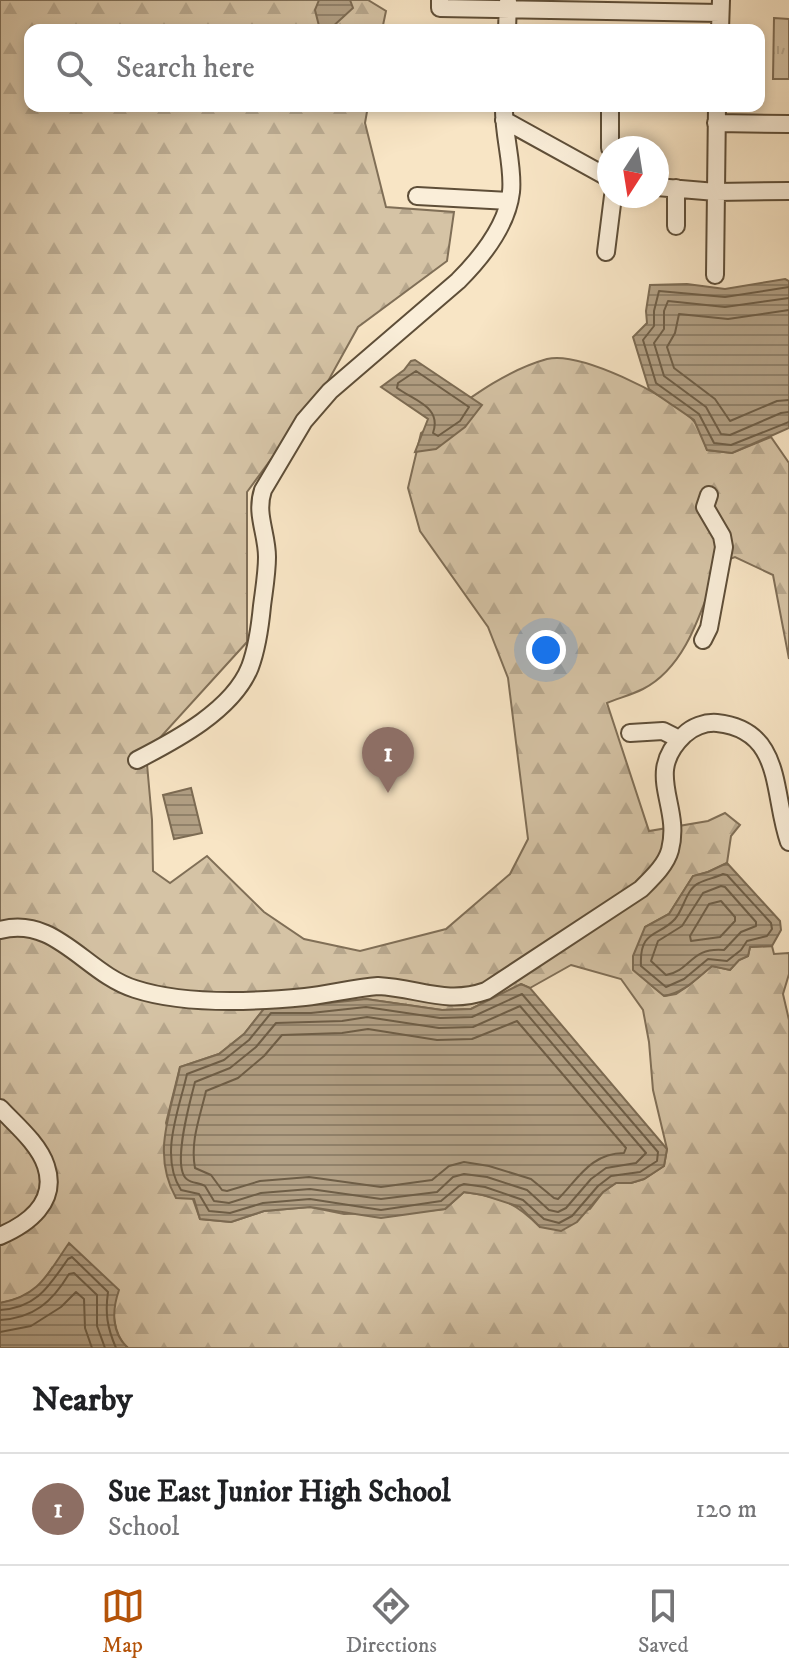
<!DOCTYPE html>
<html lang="en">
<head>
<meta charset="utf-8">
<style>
	:root { --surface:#fff; --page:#f6f6f6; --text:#202124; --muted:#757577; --line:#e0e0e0; --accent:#b45309 }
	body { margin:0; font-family:"IM FELL DW Pica",serif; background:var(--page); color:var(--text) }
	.compass { position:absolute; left:597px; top:136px; width:72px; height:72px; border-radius:50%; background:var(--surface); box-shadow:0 4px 12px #0003; rotate:192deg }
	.you { position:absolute; left:546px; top:650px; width:28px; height:28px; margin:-20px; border:6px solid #fff; border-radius:50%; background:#1a73e8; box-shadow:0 0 0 12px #1a73e833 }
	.badge { display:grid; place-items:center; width:52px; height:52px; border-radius:50%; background:var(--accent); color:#fff; font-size:26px; font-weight:700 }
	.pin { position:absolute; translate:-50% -66px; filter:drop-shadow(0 2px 4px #0008) }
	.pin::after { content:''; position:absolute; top:42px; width:28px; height:24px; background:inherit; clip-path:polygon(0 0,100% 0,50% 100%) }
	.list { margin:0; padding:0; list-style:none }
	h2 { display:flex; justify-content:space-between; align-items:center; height:104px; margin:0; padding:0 32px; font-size:34px }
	h2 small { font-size:26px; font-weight:400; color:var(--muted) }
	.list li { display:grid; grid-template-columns:52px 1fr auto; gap:24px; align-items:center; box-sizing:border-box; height:112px; padding:0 32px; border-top:2px solid var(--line) }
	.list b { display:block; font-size:30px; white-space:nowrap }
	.list p { margin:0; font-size:26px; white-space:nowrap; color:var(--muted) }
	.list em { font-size:26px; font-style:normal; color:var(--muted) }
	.icon { flex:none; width:44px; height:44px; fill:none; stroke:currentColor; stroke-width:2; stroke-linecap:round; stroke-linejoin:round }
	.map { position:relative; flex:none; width:789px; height:1348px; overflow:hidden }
	.search { position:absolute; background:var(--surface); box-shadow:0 4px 12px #0003; left:24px; right:24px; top:24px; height:88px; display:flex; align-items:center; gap:20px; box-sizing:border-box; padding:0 28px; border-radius:16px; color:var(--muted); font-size:30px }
	.sheet { height:216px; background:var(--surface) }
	nav { display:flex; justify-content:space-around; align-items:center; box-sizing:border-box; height:112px; border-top:2px solid var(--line); background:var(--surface); font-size:22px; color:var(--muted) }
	nav a { display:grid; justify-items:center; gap:4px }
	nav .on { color:var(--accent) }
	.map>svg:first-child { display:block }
	.forest { fill:url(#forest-firs); stroke:#806f57; stroke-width:2; fill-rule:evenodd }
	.park { fill:url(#park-tufts); stroke:#806f57; stroke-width:2 }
	.water { fill:url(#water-rules); stroke:#7c6b53; stroke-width:2 }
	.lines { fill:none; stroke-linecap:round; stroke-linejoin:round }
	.shore { stroke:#6e5e47; stroke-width:2 }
	.minor-casing { stroke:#5e4e38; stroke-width:20 }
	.minor { stroke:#faeed9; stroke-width:16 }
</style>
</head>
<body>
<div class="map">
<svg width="789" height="1348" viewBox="0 0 789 1348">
	<defs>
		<pattern id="forest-firs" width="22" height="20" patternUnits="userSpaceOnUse" patternTransform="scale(2)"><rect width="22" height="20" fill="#d5c3a5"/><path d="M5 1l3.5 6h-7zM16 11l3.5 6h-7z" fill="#b7a78d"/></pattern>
		<pattern id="park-tufts" width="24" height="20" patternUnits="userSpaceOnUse" patternTransform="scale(2)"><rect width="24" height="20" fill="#d5c3a5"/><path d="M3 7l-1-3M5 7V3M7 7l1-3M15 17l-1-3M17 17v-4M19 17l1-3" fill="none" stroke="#b7a78d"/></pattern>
		<pattern id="water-rules" width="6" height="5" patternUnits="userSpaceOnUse" patternTransform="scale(2)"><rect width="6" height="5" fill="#b2a085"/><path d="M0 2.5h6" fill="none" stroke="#91826b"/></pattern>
	</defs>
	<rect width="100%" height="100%" fill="#f8e5c5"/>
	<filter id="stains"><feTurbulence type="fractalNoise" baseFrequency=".0025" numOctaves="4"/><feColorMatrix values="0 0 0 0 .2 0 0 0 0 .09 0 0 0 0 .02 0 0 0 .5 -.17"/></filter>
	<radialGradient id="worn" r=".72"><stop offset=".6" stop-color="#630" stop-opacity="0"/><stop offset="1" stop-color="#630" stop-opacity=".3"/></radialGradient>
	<path class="forest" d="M0,0H368L386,11L382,30H30V106H368L365,123L386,207L454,212L447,261L358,327L327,383L247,492V642L146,753L152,820L153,871L170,883L207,856L264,912L304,939L360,951L446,929L510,874L528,839L508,678L488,627L420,531L408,488L421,433C460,406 500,372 547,359C580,351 667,395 691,418C700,426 703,439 707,450L732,453L771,437L789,463V659L773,575L735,557L719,563C702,607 688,666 643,689C631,695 619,698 607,703L649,831L708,821L725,813L740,825L731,836L727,863L708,872L693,876L669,914L645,927L652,986L665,996L676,994L688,986L712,966L730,970L739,960L748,956L750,947L772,946L774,954L789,953V974L783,994L789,1020V1348H128C116,1338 114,1321 113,1307L52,1268C40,1289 24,1299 0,1303ZM571,965L621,979L643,1010L649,1042L653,1090L667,1149L664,1166L644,1179L631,1183H616L603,1192L590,1209L540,1227C514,1201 500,1197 464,1192L445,1209L416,1212L344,1214L310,1207L264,1211L231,1222L200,1219L166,1123L180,1067L219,1054L244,1034L267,1005H311L366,999L442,1010L471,1009L521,984L530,988Z"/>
	<path class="park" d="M774,18L789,19V79H773Z"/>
	<path class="water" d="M319,0H350L353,8L329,30H320L315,10Z
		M785,279L789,281V428L732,453L707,450L694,420L649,389L633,337L647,323L646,311L650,285L687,284L725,289Z
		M415,360L482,405L465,427L436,449L415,452L428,419L381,387L404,370L411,361Z
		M191,788L202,833L174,839L163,795Z
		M727,863L780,921L781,930L772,946L750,947L748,956L739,960L730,970L712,966C697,978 684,993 664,996L633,970V956L645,927L669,914L693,876L708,872Z
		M521,984L530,988L667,1149L664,1166L644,1179L631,1183H616L603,1192L577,1222L561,1231L540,1227L520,1207L483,1195L464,1192L445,1209L381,1218L310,1207L264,1211L231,1222L200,1219L194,1199L176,1198C151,1153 171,1113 180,1067L219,1054L244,1034L267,1005H311L366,999L442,1010L471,1009Z
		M69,1243L119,1290C112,1310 111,1333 128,1348H0V1303C40,1296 48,1273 69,1243Z"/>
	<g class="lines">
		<path class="shore" d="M789,287L725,297L659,291L654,311V326L643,340L656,383L699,414L714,443L731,445L789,422
			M789,298L725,307L668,301L664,311V329L654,343L664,376L706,407L721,434L730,435L781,413L789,412
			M789,310L728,319L679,314L675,333L667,347L674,368L715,399L730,421L777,401L789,400
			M416,371L469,407L460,421L438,436L433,433C442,407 415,401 397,388L398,383Z
			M723,874L727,875L771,923L772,929L767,936L747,941L741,950L727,961L708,959L684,979L666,987L641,966C639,929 659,937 675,919C684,909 686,889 699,883C706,879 715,878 723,874Z
			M721,886L725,887L756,922V926L741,932L724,950C690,947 692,970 666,975L651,961L658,941L682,926L703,893Z
			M721,901L735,917V921L720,937L691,941L690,936L709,904Z
			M522,994L658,1152L657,1161L640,1172L611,1176L598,1186L572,1216L559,1223L544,1219L523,1200L485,1187L464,1184L459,1186L441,1201L381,1210L310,1199L263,1203L230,1213L209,1211L199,1194L181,1190C159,1156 179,1110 187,1074L224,1060L249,1040L271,1013H311L366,1007L440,1018L472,1017Z
			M520,1006L646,1153L636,1163L606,1168L591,1179L566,1208L558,1212L549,1210L527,1190L487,1177L464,1174L453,1177L437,1192L381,1199L310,1189L261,1193L229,1203L214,1201L205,1186C200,1183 192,1183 188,1180C170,1170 191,1098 195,1082L230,1068L256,1047L276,1023L342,1021L367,1017L439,1028L473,1027Z
			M517,1021L626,1148L624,1153C591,1153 578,1179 558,1199L554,1198L531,1179L489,1166L464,1162L449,1166L432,1180L381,1187L309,1177L260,1181L227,1191L222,1190L211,1175L195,1168C190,1141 200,1117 206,1091L238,1078L264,1056L282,1035L342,1033L368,1029L437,1040L472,1039Z
			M0,1310C37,1308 49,1286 68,1259L72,1257L108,1292C105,1313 107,1327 116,1348
			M0,1320C34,1318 52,1302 69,1274L74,1273L97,1295V1326L105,1348
			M0,1332L31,1326L61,1307L76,1292L84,1299L85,1328L92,1348"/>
		<g class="minor-casing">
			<path id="minor" d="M440,0V8L720,13
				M507,30L508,2
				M720,30L721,0
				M504,120L609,178
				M716,123L789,124
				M610,148V106
				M657,187L716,192L789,191
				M417,196L509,201
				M676,226V188
				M606,252L613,196
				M715,275L717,106
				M703,640L709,628L724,547L722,536L705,507L709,495
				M630,733L663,731L679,739
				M137,760C176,740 233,710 250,667C257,648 260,627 262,606C264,590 267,573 267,557C267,533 255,514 263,490L304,421L330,391L458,281C481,258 507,226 511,192C514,167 503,134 504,106
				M0,930C56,915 86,974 135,989C184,1005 254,1002 305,997C330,994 354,988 378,986C419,988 446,1005 486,991L641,889C652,878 666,865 670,850C682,804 643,774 684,735C692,727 705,722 717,723C784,730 772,794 789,842
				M0,1108C15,1124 39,1144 46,1166C58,1202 28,1224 0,1236"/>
		</g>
		<use href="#minor" class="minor"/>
	</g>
	<rect width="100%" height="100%" filter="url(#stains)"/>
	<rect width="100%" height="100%" fill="url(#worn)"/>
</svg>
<svg class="compass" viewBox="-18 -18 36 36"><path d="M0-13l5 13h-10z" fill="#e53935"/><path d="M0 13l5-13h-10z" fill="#757577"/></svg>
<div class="you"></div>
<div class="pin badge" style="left:388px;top:793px;background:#8d6e63">1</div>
<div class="search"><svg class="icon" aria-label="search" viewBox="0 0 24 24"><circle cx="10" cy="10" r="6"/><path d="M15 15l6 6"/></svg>Search here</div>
</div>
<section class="sheet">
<h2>Nearby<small></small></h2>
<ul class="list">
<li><span class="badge" style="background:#8d6e63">1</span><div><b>Sue East Junior High School</b><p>School</p></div><em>120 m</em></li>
</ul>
</section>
<nav>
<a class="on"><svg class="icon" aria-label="map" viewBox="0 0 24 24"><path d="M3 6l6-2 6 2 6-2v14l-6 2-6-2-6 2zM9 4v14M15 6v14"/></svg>Map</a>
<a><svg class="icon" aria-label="directions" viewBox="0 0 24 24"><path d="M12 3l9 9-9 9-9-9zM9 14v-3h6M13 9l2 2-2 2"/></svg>Directions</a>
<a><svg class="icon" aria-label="saved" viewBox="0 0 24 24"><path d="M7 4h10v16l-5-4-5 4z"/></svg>Saved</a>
</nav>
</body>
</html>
